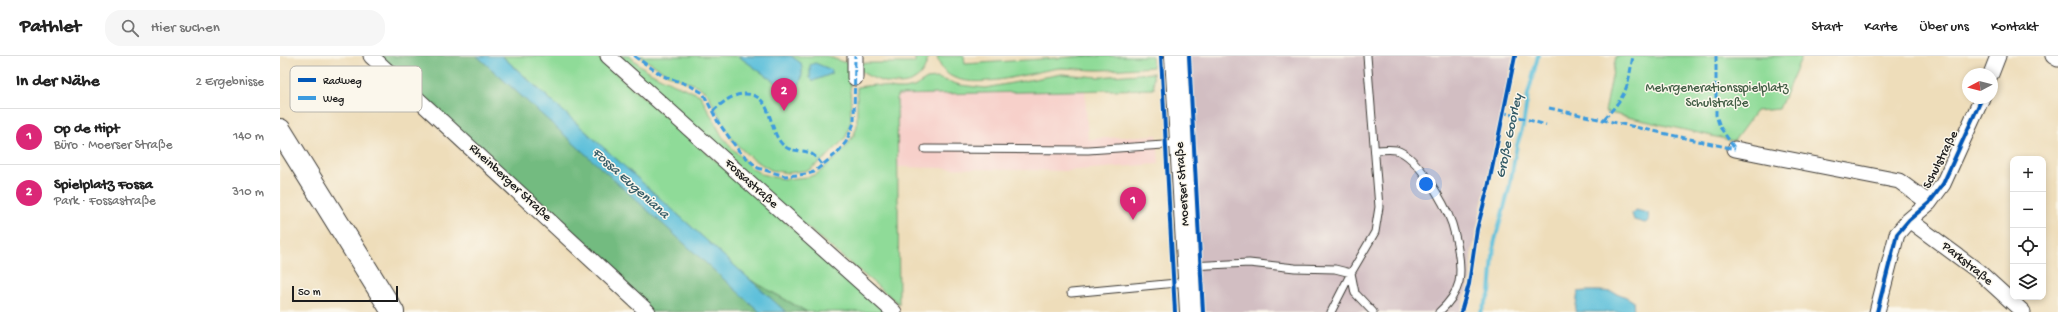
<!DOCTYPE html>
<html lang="de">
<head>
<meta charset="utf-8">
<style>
	:root { --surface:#fff; --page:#f6f6f6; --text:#222; --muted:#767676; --line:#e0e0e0; --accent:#db2777 }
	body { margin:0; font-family:"Gochi Hand",sans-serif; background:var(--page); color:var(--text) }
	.controls { position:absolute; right:12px; bottom:12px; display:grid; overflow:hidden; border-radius:8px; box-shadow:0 2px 6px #0003 }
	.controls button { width:36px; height:36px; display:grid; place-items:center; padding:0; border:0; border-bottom:1px solid var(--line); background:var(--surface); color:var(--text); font:20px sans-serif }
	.compass { position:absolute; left:1682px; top:12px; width:36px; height:36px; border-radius:50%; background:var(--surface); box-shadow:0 2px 6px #0003; rotate:263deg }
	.scale { position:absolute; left:12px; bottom:10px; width:106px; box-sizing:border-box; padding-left:4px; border:2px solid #1c1c1c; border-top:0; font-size:11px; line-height:14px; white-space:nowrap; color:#1c1c1c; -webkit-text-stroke:3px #fbf7ec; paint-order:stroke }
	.you { position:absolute; left:1146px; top:128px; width:14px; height:14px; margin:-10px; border:3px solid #fff; border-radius:50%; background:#1a73e8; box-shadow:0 0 0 6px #1a73e833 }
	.badge { display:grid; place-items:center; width:26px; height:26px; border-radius:50%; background:var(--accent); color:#fff; font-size:13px; font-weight:700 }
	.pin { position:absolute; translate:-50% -33px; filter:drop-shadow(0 1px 2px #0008) }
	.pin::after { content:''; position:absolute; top:21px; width:14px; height:12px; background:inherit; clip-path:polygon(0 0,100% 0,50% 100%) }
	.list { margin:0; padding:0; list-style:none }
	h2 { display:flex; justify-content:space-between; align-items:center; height:52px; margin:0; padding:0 16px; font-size:17px }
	h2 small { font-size:13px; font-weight:400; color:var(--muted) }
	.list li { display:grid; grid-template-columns:26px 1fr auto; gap:12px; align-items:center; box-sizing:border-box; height:56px; padding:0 16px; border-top:1px solid var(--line) }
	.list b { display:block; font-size:15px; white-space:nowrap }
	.list p { margin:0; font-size:13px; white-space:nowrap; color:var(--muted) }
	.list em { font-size:13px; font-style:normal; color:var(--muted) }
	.icon { flex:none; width:22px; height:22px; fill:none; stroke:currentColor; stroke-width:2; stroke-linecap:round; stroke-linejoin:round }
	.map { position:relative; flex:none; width:1778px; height:256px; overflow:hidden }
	header { display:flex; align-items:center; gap:24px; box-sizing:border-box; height:56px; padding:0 20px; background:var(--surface); border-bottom:1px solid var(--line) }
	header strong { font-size:19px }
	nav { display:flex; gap:22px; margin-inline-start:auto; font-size:14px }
	.search { width:280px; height:36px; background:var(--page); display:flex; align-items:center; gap:10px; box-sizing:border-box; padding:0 14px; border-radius:16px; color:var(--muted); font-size:15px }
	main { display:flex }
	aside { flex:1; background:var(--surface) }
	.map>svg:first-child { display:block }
	.built { fill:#f7d0ca }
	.industrial { fill:#d2bec2 }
	.green { fill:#8fdb98; stroke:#567c5a }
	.forest { fill:#73bb80; stroke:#486c4e }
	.water { fill:#5cbfda; stroke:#3c6e7b }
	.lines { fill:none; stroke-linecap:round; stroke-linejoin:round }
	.stream { stroke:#5cbfda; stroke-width:4 }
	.lane-casing { stroke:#3c3934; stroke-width:9 }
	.street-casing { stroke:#3c3934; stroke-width:17 }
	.primary-casing { stroke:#3c3934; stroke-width:24 }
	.lane { stroke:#fff; stroke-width:7 }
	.street { stroke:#fff; stroke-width:15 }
	.primary { stroke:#fff; stroke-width:22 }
	.quiet { stroke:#3c9bdf; stroke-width:3; stroke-dasharray:6 3; stroke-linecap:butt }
	.cycleway-casing { stroke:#fbf7ec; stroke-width:6 }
	.cycleway { stroke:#0057b8; stroke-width:4 }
	.labels { text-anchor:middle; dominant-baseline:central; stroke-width:3; stroke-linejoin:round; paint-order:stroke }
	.park-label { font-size:13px; fill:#445f47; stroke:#fbf7ec }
	.street-label { font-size:13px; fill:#1c1c1c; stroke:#fbf7ec }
	.water-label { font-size:14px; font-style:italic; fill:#365d68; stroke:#fbf7ec }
	.key { fill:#fbf7ec; stroke:#b8b5ae; stroke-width:1 }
	.key-label { font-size:11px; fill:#1c1c1c }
</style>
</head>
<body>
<header>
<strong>Pathlet</strong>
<div class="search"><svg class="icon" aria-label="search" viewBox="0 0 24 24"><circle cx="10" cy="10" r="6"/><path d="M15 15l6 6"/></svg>Hier suchen</div>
<nav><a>Start</a><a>Karte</a><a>Über uns</a><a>Kontakt</a></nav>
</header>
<main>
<aside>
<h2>In der Nähe<small>2 Ergebnisse</small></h2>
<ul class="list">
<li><span class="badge">1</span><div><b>Op de Hipt</b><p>Büro · Moerser Straße</p></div><em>140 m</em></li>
<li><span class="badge">2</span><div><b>Spielplatz Fossa</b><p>Park · Fossastraße</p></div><em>310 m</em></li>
</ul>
</aside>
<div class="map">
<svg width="1778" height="256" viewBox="0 0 1778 256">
	<rect width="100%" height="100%" fill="#fbf7ec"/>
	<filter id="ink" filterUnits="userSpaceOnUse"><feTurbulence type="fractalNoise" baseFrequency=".025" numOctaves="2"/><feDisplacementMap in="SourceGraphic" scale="8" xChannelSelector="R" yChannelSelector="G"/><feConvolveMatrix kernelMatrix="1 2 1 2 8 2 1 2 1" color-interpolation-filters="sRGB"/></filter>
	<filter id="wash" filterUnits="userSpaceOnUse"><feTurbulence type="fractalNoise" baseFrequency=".012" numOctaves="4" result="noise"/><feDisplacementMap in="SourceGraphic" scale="16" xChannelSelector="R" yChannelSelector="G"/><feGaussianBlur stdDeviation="0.9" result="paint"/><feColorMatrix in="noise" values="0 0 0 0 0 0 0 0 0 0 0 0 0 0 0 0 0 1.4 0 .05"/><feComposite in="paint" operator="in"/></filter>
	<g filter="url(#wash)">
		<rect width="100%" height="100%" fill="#eeddba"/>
		<path class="built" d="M805,34L808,83L877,79L879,108L785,115L618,111L616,39Z"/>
		<path class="industrial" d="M901,0H1233L1191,199L1190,224L1180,256H915Z"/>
		<path class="green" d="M222,0H316L609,256H527L469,223Z
			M333,0H349L366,14L383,23L420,39L442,80L452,92L472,112L481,118L493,121L506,123L528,121L537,118L561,97L574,79L577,70V31L595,29L616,33H625L634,31L647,23L657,22L680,29L705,32L782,18L818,21L873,17L874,33L617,39L619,248L469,123Z
			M359,0H547L563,6H570L571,65L566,81L549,99L529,114L508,117L491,114L471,102L453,85L427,37L418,30L391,20Z
			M635,0H648C643,38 605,31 580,15V7H635Z
			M657,0H684L685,8L807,0H872L873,11C854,12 836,14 818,14C805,14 793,12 781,12C752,14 666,48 657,0Z
			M1336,0H1522L1499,53L1476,55L1454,85L1325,56Z"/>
		<path class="forest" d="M91,0H197L246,44L469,223L527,256H368Z"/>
		<path class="water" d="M197,0H222L506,256H480Z
			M458,0H511L521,7C523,16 523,28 514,34H506Z
			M535,7L552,14L551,18L533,25L530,22V9Z
			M1356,154L1368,157L1369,165L1365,167L1354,164L1352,158Z
			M1306,235C1326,235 1336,234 1353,245L1354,256H1295L1298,236Z"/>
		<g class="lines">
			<path class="stream" d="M1201,256L1210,237L1214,188L1229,133L1237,89L1243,70L1248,38L1258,0"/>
		</g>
	</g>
	<g filter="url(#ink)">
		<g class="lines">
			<g class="lane-casing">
				<path id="lane" d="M1087,0L1099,151L1095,176L1071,217L1075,237L1093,256
					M645,93L808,94L899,88
					M1095,94C1101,94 1110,93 1116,94C1138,100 1165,148 1172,168C1177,185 1182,209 1179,226C1176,238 1168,248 1159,256
					M910,210L969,207L1015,212L1055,213L1071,217L1051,256
					M791,237L907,226"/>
			</g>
			<g class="street-casing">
				<path id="street" d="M91,0L368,256
					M328,0L614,256
					M575,0V22
					M1773,0L1778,3
					M1711,18L1718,0
					M1455,93L1619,125L1649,147
					M1629,164L1698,215L1743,256
					M1597,256L1617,178L1629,164L1649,147L1663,128L1702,42"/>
			</g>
			<g class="primary-casing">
				<path id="primary" d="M896,0L911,256
					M0,74L113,256"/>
			</g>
			<use href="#lane" class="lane"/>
			<use href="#street" class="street"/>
			<use href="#primary" class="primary"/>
			<path class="quiet" d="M354,0L383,20L409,29L423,37L438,66L459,95L478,112L505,120L527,118L534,116L557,97L566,86L574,67L575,0
				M1436,0V59L1440,71L1455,93
				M1269,52L1455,93
				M433,55C442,47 452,38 465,38C494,38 487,74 503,89C516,101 527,86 542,109
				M1222,56L1266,69
				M1324,63C1348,37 1347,33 1353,0"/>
			<g class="cycleway-casing">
				<path id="cycleway" d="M881,0L895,256
					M909,0L923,256
					M1181,256L1189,228L1197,173L1208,132L1235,0
					M1597,256L1617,178L1629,164L1649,147L1663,128L1702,42"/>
			</g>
			<use href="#cycleway" class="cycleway"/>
		</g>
	</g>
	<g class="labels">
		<g class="park-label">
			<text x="1437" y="32">Mehrgenerationsspielplatz<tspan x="1437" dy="15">Schulstraße</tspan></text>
		</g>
		<g class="street-label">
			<text transform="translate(1661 104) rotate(-63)">Schulstraße</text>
			<text transform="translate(230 127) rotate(43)">Rheinberger Straße</text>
			<text transform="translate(471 128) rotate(42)">Fossastraße</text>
			<text transform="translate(903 128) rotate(-94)">Moerser Straße</text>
			<text transform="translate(1687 208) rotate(39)">Parkstraße</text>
		</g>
		<g class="water-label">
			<text transform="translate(1230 80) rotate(-78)">Große Goorley</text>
			<text transform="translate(350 128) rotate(42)">Fossa Eugeniana</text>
		</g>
	</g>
	<rect x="10" y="10" width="132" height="46" rx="6" class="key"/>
	<rect x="18" y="22" width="18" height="4" fill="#0057b8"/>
	<rect x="18" y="40" width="18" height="4" fill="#3c9bdf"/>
	<g class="key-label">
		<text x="43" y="28">Radweg</text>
		<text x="43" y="46">Weg</text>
	</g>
</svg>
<div class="controls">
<button>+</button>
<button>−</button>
<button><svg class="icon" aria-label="locate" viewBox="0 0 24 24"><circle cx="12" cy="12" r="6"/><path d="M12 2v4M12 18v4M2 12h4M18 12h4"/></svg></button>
<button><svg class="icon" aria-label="layers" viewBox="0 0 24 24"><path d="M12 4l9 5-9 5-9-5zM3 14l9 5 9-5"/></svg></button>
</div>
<svg class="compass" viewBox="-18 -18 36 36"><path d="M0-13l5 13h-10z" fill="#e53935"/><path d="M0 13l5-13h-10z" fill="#767676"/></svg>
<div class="scale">50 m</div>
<div class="you"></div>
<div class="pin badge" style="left:853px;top:164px">1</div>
<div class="pin badge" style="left:504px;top:55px">2</div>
</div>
</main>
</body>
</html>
